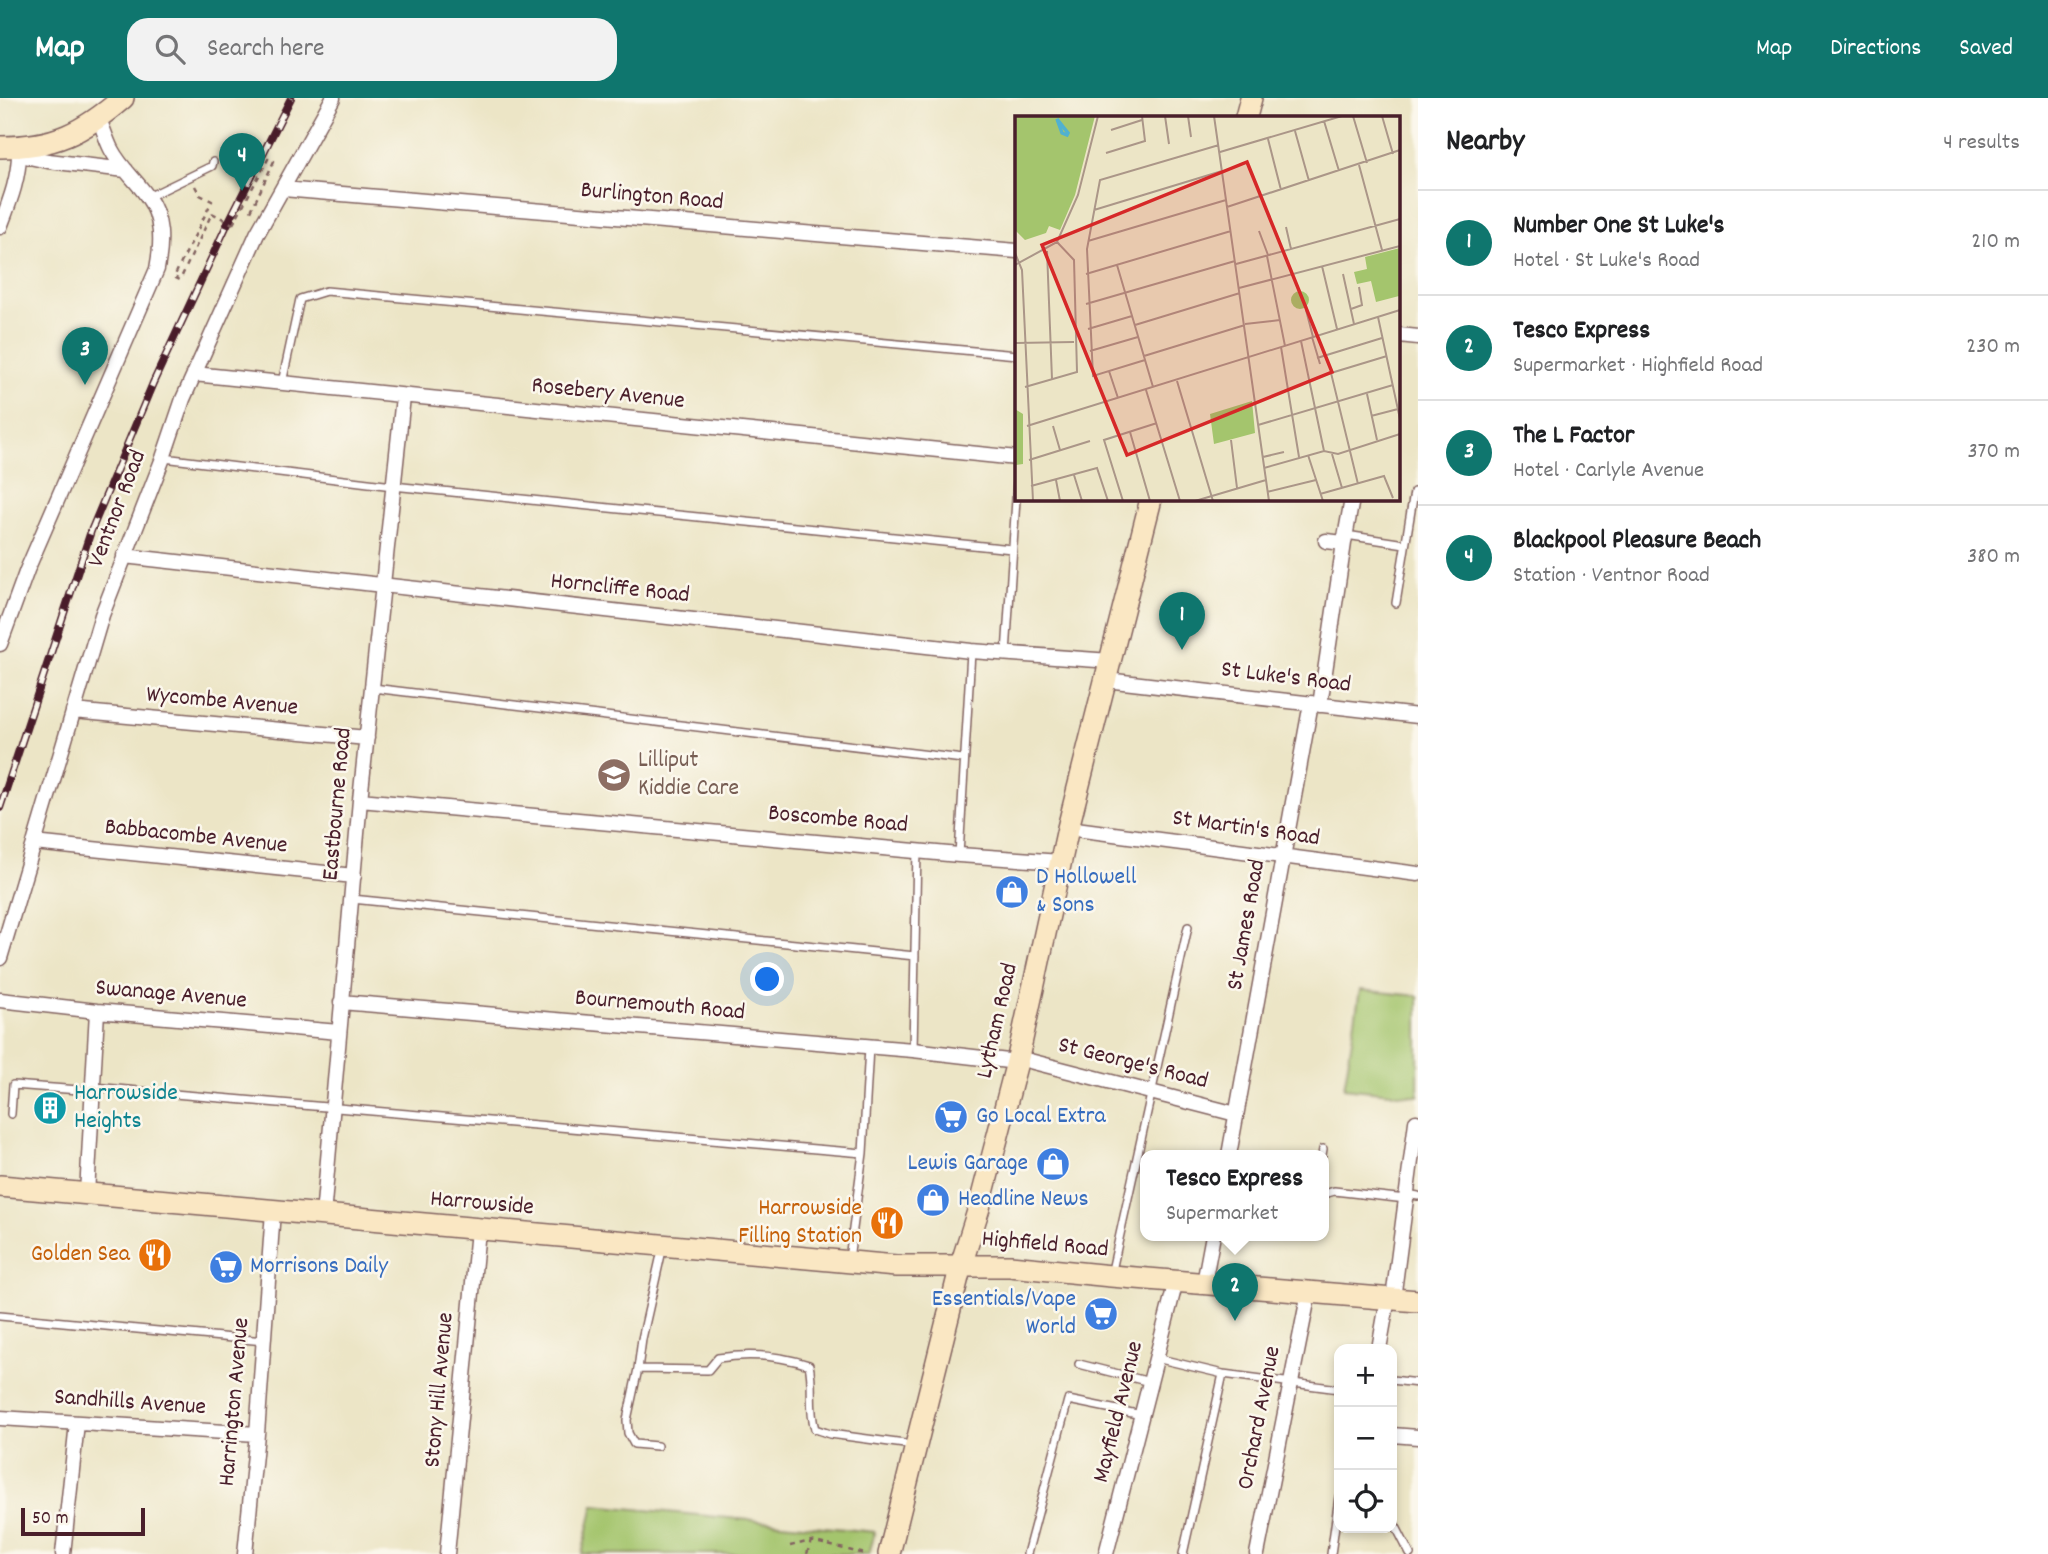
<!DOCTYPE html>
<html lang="en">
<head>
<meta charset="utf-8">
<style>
	:root { --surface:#fff; --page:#f2f2f2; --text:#202124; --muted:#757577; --line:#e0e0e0; --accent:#0f766e }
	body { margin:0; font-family:Dekko,sans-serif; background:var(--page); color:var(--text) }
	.controls { position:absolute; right:21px; bottom:21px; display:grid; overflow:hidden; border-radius:14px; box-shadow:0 4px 10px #0003 }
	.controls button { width:63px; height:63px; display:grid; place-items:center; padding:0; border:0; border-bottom:2px solid var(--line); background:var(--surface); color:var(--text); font:35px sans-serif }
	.scale { position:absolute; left:21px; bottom:18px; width:124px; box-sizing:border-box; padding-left:7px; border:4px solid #4a1f2b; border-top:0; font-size:19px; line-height:24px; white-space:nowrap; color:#4a1f2b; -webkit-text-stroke:5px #fbf7ec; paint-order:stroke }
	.you { position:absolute; left:768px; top:882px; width:24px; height:24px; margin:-18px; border:5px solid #fff; border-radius:50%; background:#1a73e8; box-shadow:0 0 0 10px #1a73e833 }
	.badge { display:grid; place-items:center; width:46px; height:46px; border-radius:50%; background:var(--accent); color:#fff; font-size:23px; font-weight:700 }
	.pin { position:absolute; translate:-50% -58px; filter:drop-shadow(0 2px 4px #0008) }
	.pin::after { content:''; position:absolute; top:37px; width:24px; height:21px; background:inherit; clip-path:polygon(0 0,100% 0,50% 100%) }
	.popup { position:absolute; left:1140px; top:1052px; width:189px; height:91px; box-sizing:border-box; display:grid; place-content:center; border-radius:14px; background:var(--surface); filter:drop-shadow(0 2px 5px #0005); font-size:23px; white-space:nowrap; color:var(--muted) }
	.popup b { font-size:26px; color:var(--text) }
	.popup::after { content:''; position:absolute; left:50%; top:100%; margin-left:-14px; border:14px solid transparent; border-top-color:var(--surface) }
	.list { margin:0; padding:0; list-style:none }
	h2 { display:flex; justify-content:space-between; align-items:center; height:91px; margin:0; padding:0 28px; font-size:30px }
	h2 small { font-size:23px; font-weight:400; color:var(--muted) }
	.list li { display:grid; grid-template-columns:46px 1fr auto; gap:21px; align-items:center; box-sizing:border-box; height:105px; padding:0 28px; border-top:2px solid var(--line) }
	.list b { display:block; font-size:26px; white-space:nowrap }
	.list p { margin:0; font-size:23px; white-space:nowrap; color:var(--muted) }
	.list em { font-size:23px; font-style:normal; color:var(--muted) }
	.icon { flex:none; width:38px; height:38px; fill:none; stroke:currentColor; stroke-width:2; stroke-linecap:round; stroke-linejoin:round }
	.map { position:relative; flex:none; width:1418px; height:1456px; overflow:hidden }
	header { display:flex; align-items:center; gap:42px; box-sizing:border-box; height:98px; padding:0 35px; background:var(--accent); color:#fff }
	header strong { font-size:33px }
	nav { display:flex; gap:38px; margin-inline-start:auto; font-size:24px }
	.search { width:490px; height:63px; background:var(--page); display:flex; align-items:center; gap:18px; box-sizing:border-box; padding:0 24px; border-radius:21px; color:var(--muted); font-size:26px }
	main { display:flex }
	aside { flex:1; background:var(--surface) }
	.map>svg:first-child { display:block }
	.green { fill:#a4c56d; stroke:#77724c; stroke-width:2 }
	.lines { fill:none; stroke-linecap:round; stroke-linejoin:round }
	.lane-casing { stroke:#836461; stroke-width:10 }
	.street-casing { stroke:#836461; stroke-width:17 }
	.secondary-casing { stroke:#836461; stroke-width:24 }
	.path { stroke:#836461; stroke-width:2.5; stroke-dasharray:5 5; stroke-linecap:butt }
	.lane { stroke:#fff; stroke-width:7 }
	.street { stroke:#fff; stroke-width:14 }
	.secondary { stroke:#fae7c3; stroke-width:21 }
	.rail-casing { stroke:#4a1f2b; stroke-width:8 }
	.rail { stroke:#fbf7ec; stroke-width:5; stroke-dasharray:16; stroke-linecap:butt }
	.path-bridge { stroke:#836461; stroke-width:2.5; stroke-dasharray:5 5; stroke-linecap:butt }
	.labels { text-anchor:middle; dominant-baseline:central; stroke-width:5; stroke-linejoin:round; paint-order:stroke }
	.street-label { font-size:24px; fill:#4a1f2b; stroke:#fbf7ec }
	.education-label { font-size:24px; fill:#785e54; stroke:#fbf7ec; text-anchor:start }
	.shop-label { font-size:24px; fill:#366cbe; stroke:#fbf7ec; text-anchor:start }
	.culture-label { font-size:24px; fill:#0d838f; stroke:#fbf7ec; text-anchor:start }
	.food-label { font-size:24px; fill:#c56008; stroke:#fbf7ec; text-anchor:end }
	.inset-river { fill:none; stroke:#51b1d0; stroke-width:3.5 }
	.inset-road { fill:none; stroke:#ab9688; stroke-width:2 }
	.view { fill:#d62828; fill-opacity:0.15; stroke:#d62828; stroke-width:3.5 }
	.inset-edge { fill:none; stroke:#4a1f2b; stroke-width:3.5 }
</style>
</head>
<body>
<header>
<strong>Map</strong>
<div class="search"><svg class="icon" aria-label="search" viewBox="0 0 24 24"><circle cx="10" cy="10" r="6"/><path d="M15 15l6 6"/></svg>Search here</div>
<nav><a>Map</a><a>Directions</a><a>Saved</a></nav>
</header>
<main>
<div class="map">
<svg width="1418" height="1456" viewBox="0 0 1418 1456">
	<rect width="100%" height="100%" fill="#fbf7ec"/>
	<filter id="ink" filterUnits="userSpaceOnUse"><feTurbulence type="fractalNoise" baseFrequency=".0143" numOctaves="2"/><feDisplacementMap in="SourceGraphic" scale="14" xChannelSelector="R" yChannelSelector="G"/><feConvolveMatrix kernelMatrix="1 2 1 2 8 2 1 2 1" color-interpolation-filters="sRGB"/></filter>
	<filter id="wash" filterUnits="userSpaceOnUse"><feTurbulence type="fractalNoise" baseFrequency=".00686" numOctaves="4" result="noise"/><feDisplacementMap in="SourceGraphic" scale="28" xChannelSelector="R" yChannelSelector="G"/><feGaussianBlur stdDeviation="1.57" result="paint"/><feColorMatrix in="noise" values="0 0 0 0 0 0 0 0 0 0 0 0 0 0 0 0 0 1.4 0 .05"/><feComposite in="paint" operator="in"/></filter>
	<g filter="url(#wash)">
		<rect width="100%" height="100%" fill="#ece5c6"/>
		<path class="green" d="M1360,892L1418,898V998L1344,990Z
			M594,1407L875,1434L869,1456H582Z"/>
	</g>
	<g filter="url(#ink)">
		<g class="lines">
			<g class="lane-casing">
				<path id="lane" d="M148,99L212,68L213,64
					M282,285L300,201L326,193L1017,257
					M164,360L393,388L1012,451
					M1346,437L1405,446
					M1396,505L1414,394
					M1006,556L1017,386
					M373,590L963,661
					M959,757L971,554
					M352,801L915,858
					M913,952L917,752
					M93,989L863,1055
					M11,1016L13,987L92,993
					M1322,1057L1323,1051
					M1324,1096L1334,1093L1406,1101
					M1407,1096L1418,1098
					M849,1161L863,1055L869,949
					M1111,1177L1188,829
					M0,1218L264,1243
					M1156,1260L1223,1276L1339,1291
					M1079,1266L1150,1284
					M638,1271L642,1241L663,1148
					M1392,1282L1418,1285
					M657,1348L634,1346L628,1335L627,1322L638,1271L708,1272L718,1260C748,1255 781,1258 809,1267C814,1288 808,1310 815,1331L830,1336L912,1347
					M1392,1421L1410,1456
					M1027,1456L1068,1302L1142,1317
					M1183,1456L1223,1276
					M1331,1456L1339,1399"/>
			</g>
			<g class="street-casing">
				<path id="street" d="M20,57L48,63L126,72
					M283,91L1017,153
					M0,129C10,103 20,78 19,50
					M1399,237L1418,239
					M194,276L1017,360
					M1344,445L1352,401
					M124,458L971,553L1111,563
					M0,546L27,472L157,171C162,145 163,120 147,98C136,82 120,69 111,51C106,41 103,30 99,21
					M1106,582L1418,618
					M1320,607L1344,445L1326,443
					M73,613L367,640
					M360,702L959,757L1061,764
					M1068,730L1418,776
					M34,745L354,778
					M0,860L102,517L163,360L183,301L257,136L333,0
					M0,902L97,913L339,934
					M341,904L913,952L1017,964
					M1018,960L1236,1016
					M1229,1057L1311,605
					M87,1096L97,913
					M323,1118L360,702L403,299
					M1204,1185L1213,1137
					M1393,1201L1416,1024
					M1379,1251L1388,1200
					M0,1320L257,1336
					M1392,1337L1418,1339
					M63,1456L77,1325
					M245,1456L257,1336L273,1113
					M447,1456L478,1132
					M1106,1456L1176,1183
					M1257,1456L1309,1194"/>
			</g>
			<g class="secondary-casing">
				<path id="secondary" d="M1246,19L1251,0
					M0,49C55,49 82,35 123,0
					M0,1088L896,1168H1010L1111,1178L1418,1203
					M889,1456L961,1167L979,1110L1017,964L1068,730L1151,401"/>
			</g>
			<path class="path" d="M195,88L200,97L212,103L174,179L180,182L212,115
				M233,126L268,61L274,63L250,115
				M790,1448L811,1443L865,1456
				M807,1456L811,1443"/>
			<use href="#lane" class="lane"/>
			<use href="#street" class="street"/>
			<use href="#secondary" class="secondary"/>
			<g class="rail-casing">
				<path id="rail" d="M0,710L91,433L153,285L226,129L291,0"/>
			</g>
			<use href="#rail" class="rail"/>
			<path class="path-bridge" d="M212,115L233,126"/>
		</g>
	</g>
	<defs>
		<g id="school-disc" transform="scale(1.75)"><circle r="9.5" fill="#8d6e63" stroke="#fbf7ec"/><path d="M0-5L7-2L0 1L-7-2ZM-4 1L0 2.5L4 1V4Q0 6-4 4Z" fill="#fff"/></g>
		<g id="shop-disc" transform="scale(1.75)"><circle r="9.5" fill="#3f7fe0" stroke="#fbf7ec"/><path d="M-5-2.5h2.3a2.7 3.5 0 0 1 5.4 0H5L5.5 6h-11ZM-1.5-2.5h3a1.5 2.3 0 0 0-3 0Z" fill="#fff"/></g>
		<g id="building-disc" transform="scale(1.75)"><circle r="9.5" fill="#0f9aa8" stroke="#fbf7ec"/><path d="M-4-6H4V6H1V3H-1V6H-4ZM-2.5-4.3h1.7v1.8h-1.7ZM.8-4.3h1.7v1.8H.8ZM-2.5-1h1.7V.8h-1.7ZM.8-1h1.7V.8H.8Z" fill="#fff"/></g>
		<g id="supermarket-disc" transform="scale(1.75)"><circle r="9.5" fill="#3f7fe0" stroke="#fbf7ec"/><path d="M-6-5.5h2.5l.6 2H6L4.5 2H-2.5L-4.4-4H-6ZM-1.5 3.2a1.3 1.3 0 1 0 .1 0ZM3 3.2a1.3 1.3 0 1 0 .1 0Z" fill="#fff"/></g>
		<g id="restaurant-disc" transform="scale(1.75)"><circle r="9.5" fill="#e8710a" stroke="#fbf7ec"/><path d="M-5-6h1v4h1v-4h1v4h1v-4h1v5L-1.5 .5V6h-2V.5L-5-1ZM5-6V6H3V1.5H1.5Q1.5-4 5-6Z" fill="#fff"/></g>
	</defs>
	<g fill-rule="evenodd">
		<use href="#school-disc" x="614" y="677"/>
		<use href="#shop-disc" x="1012" y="794"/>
		<use href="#building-disc" x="50" y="1010"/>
		<use href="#supermarket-disc" x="951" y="1019"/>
		<use href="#shop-disc" x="1053" y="1066"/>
		<use href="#shop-disc" x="933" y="1102"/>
		<use href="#restaurant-disc" x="887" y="1125"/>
		<use href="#restaurant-disc" x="155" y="1157"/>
		<use href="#supermarket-disc" x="226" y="1169"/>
		<use href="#supermarket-disc" x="1101" y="1216"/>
	</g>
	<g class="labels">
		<g class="street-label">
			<text transform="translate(652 99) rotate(5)">Burlington Road</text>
			<text transform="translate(608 296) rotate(6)">Rosebery Avenue</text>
			<text transform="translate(118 411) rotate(-69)">Ventnor Road</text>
			<text transform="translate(620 491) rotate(6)">Horncliffe Road</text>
			<text transform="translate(1286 580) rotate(7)">St Luke's Road</text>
			<text transform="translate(222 604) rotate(5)">Wycombe Avenue</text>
			<text transform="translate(338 706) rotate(-85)">Eastbourne Road</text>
			<text transform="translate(838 722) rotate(5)">Boscombe Road</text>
			<text transform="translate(1246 731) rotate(8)">St Martin's Road</text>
			<text transform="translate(196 739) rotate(6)">Babbacombe Avenue</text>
			<text transform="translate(1247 827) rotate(-80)">St James Road</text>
			<text transform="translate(171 897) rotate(5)">Swanage Avenue</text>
			<text transform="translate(660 908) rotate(5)">Bournemouth Road</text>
			<text transform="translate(998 923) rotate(-77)">Lytham Road</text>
			<text transform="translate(1133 966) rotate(14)">St George's Road</text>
			<text transform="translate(482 1106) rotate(5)">Harrowside</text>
			<text transform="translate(1045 1147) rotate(5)">Highfield Road</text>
			<text transform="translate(440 1292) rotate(-85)">Stony Hill Avenue</text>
			<text transform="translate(235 1304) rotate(-85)">Harrington Avenue</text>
			<text transform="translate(130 1305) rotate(4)">Sandhills Avenue</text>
			<text transform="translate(1119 1314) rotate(-76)">Mayfield Avenue</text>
			<text transform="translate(1260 1320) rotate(-79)">Orchard Avenue</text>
		</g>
		<g class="education-label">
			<text x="638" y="663">Lilliput<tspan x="638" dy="28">Kiddie Care</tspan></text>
		</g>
		<g class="shop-label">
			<text x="1036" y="780">D Hollowell<tspan x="1036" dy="28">&amp; Sons</tspan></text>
			<text x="976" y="1019">Go Local Extra</text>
			<text x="1028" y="1066" text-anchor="end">Lewis Garage</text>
			<text x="958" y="1102">Headline News</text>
			<text x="250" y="1169">Morrisons Daily</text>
			<text x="1076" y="1202" text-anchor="end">Essentials/Vape<tspan x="1076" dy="28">World</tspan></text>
		</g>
		<g class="culture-label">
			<text x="74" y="996">Harrowside<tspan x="74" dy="28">Heights</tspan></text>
		</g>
		<g class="food-label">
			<text x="862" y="1111">Harrowside<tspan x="862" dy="28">Filling Station</tspan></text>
			<text x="130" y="1157">Golden Sea</text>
		</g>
	</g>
	<g transform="translate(1015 18)">
		<rect width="385" height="385" fill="#ece5c6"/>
		<path d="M0,0H80L60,79L45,114L34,110L31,117L10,124L0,114ZM385,132L384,180L361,186L356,165L342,168L339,156L352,153L350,141ZM276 184a9 9 0 1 1 18 0a9 9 0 1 1-18 0ZM237,285L240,317L199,328L195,298ZM0,293L8,298V348L0,349Z" fill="#a4c56d"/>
		<path class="inset-river" d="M42,3L53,17L52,19L47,17Z"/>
		<path class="inset-road" d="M150,0L154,28M173,0L176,21M199,0L254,385M338,0L352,47M367,0L378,38M309,5L324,55M96,14L127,4M280,15L294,65M253,23L266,74M205,36L327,0M91,37L130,25L127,0M344,49L367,134M212,91L385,34M79,94L207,55M271,111L276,133M244,115L253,139M73,125L211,84M32,135L37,263M0,137L7,154L18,385M252,140L270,230M221,148L385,103M0,149L42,126L63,79L83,0M102,149L138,271M307,150L322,213M71,158L216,115M328,158L339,208M224,172L385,130M71,188L220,145M336,193L347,189L344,171M291,194L298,221M363,201L385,303M230,208L265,204M120,209L225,177M73,213L117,200M297,221L305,248M286,225L309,335M0,227L59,226M266,231L284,341M75,235L123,221M129,240L230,209M302,242L367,222M130,244L78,260L72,133L85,64L204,29M94,255L103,282M162,265L198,385M10,271L62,256L59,144L42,126M131,274L165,385M352,278L362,324M356,300L383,293M243,309L378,269M12,310L385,194M38,310L45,334M115,316L135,385M216,324L222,372M317,338L327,372M293,339L308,385M248,341L269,336M14,344L75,325M249,352L309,335L323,338L385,318M59,359L67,385M41,364L45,385M343,368L316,257L372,240M16,370L82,352L93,385M252,376L301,364M305,378L369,360L378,382M108,385L89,324L142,307M180,385L251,364"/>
		<path class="view" d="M232,46L317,256L112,339L27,129Z"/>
		<rect width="385" height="385" class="inset-edge"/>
	</g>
</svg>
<div class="controls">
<button>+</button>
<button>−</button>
<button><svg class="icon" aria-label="locate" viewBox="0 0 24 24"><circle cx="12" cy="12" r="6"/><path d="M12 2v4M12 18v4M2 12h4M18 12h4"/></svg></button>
</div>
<div class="scale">50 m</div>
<div class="you"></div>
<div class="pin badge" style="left:1182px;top:552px">1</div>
<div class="pin badge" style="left:1235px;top:1223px">2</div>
<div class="popup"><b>Tesco Express</b>Supermarket</div>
<div class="pin badge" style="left:85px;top:287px">3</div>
<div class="pin badge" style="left:242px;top:93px">4</div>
</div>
<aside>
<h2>Nearby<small>4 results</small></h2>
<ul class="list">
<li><span class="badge">1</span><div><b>Number One St Luke's</b><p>Hotel · St Luke's Road</p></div><em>210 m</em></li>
<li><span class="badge">2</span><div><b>Tesco Express</b><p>Supermarket · Highfield Road</p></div><em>230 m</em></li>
<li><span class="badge">3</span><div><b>The L Factor</b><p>Hotel · Carlyle Avenue</p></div><em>370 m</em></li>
<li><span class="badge">4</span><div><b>Blackpool Pleasure Beach</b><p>Station · Ventnor Road</p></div><em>380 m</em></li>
</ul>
</aside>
</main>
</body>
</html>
